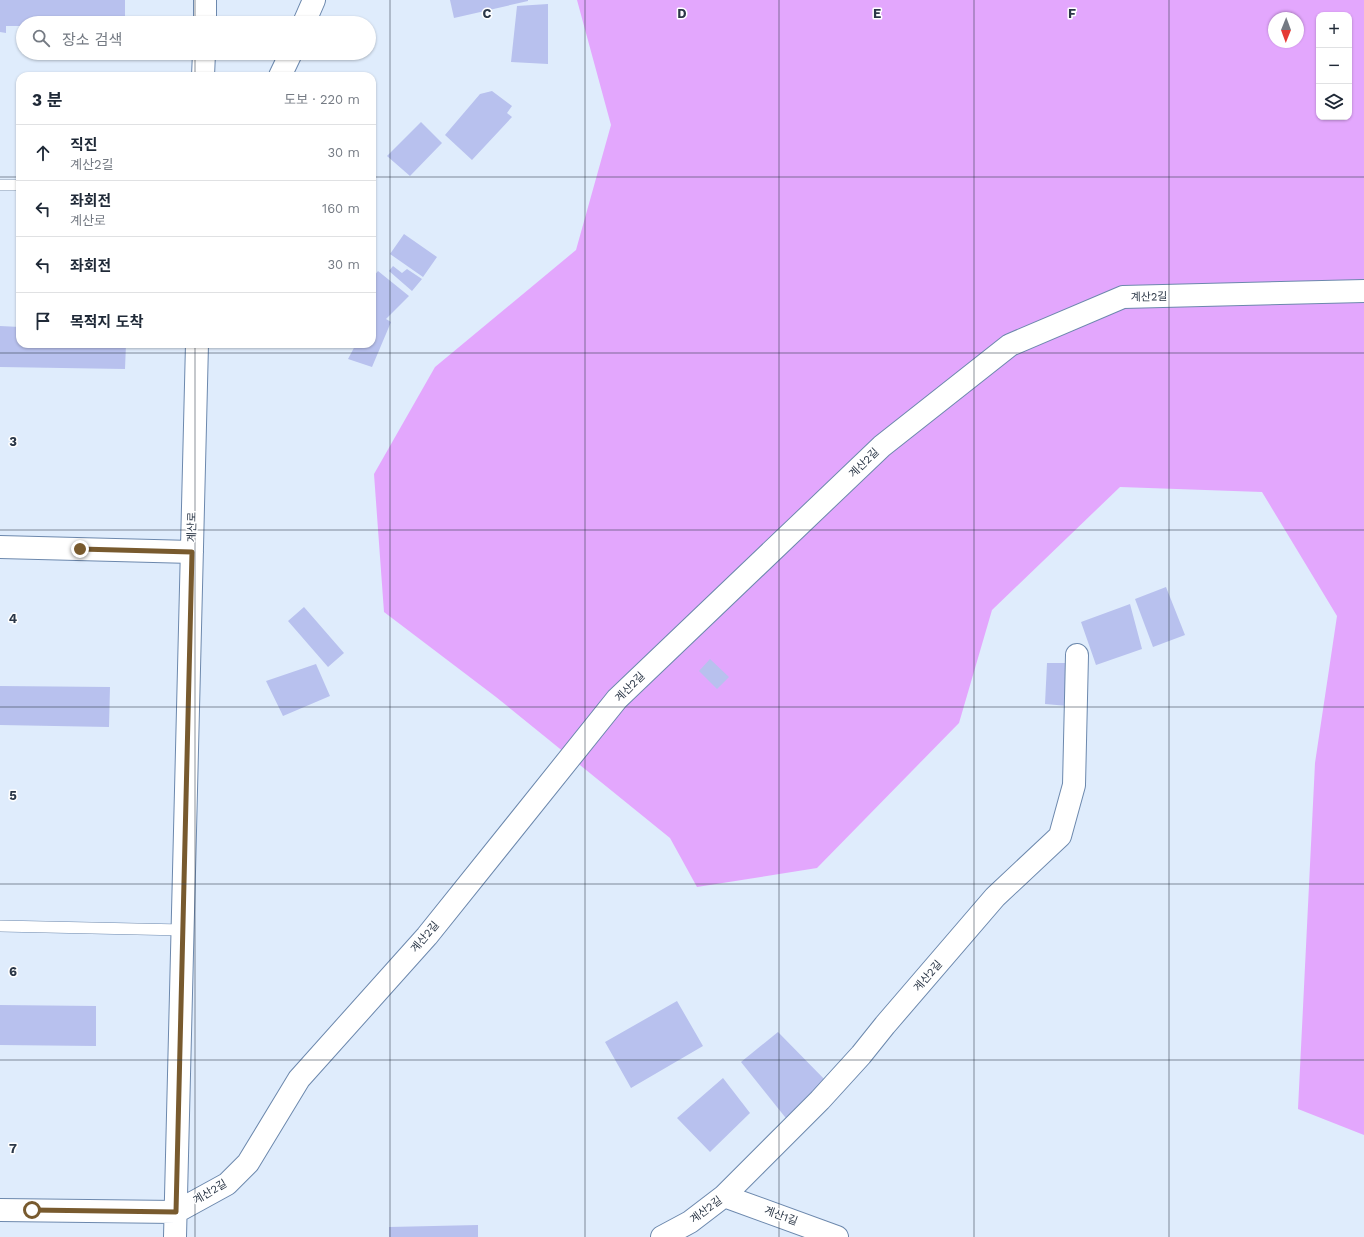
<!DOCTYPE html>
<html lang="ko">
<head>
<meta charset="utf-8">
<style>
	:root { --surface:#fff; --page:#f6f6f7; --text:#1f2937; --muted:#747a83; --line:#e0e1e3 }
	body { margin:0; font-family:"Work Sans","Noto Sans KR",sans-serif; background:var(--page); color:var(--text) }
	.controls { position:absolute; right:12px; top:12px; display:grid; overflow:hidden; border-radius:8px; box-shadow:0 1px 3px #0004 }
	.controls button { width:36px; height:36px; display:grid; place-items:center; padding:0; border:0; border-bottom:1px solid var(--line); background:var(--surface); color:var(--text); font:20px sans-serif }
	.compass { position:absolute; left:1268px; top:12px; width:36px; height:36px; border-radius:50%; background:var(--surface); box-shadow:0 1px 3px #0004; rotate:181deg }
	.stop { position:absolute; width:12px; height:12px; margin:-9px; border:3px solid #785a2e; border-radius:50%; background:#fff }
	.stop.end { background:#785a2e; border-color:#fff; box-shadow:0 1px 4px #0008 }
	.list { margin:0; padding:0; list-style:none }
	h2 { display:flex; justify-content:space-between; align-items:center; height:52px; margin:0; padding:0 16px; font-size:17px }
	h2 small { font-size:13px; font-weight:400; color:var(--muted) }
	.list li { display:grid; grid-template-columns:26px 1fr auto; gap:12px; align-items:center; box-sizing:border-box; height:56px; padding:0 16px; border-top:1px solid var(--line) }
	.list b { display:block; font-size:15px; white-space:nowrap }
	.list p { margin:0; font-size:13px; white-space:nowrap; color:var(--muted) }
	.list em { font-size:13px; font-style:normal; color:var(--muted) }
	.icon { flex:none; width:22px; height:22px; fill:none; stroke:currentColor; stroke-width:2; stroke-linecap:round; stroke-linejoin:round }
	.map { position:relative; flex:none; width:1364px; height:1237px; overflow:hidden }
	.search { position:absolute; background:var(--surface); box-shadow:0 1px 3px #0004; left:16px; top:16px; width:360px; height:44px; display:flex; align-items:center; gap:10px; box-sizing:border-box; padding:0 14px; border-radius:22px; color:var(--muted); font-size:15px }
	.panel { position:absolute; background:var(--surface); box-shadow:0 1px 3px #0004; left:16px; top:72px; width:360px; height:276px; border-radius:12px }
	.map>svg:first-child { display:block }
	.green { fill:#e3a7fd; fill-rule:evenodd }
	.building { fill:#b8c1ee }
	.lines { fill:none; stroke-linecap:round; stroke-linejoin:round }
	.service-casing { stroke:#6c88ad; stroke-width:12 }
	.minor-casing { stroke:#6c88ad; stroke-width:24 }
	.service { stroke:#fff; stroke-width:11 }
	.minor { stroke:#fff; stroke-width:22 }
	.route { stroke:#785a2e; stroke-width:5 }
	.grid { fill:none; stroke:#2b3747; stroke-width:1; stroke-opacity:0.55 }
	.labels { text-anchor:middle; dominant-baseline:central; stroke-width:3; stroke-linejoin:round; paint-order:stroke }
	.street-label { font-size:11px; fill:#2b3747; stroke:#fff }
	.grid-label { font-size:13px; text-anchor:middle; font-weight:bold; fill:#2b3747; stroke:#fff; stroke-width:3; stroke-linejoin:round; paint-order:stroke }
</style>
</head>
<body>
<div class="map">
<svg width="1364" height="1237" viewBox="0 0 1364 1237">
	<rect width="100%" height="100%" fill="#dfecfc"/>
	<path class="green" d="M577,0H1364V1135L1298,1109L1315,763L1337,616L1262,492L1120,487L992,610L959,723L817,868L697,887L670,838L496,697L384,612L374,474L435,367L576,250L611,125ZM1319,15H1349V117H1319ZM1274,18H1298V42H1274Z"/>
	<path class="building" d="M0,0H125V23H23V26H6V33L0,32Z
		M450,0H528V1L454,18Z
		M548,4V64L511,62L517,6Z
		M492,91L512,106L507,113L512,117L472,160L445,135L480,94Z
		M421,122L442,143L410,176L387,156Z
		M404,234L437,257L423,277L390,254Z
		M393,266L402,273L407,269L422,279L412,291L389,271Z
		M378,271L409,296L386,319L391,322L372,367L348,359L356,344H372V278Z
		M0,326L20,327V344H126L125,369L0,367Z
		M1166,587L1185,635L1153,647L1135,599Z
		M1130,604L1142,649L1096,665L1081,622Z
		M304,607L344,653L328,667L288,621Z
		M710,659L729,677L717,689L699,671Z
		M1047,663H1070L1068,706L1045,704Z
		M316,664L330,696L283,716L266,681Z
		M0,686L110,687L109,727L0,725Z
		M677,1001L703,1046L631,1088L605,1042Z
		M0,1005L96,1006V1046L0,1045Z
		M778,1032L829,1084L789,1122L741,1062Z
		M723,1078L750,1113L710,1152L677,1118Z
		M478,1225V1237H389V1227Z"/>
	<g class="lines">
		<g class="service-casing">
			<path id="service" d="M0,185H20
				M0,926L183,930"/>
		</g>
		<g class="minor-casing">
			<path id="minor" d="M205,23V0
				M304,23L314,0
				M203,76L204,53
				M280,76L291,53
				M0,547L192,552
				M724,1196L837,1237
				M0,1210L176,1212L227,1184L248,1163L299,1079L427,936L617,699L882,446L1010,345L1123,297L1364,291
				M175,1237L197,344
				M662,1237L690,1222L724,1196L820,1100L861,1055L885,1025L995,897L1060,836L1074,785L1077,655"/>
		</g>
		<use href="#service" class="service"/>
		<use href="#minor" class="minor"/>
	</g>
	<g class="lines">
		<path class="route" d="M32,1210L176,1212L192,552L80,549"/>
	</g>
	<path class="grid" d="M195,0V23M390,0V1237M585,0V1237M779,0V1237M974,0V1237M1169,0V1237M195,53V76M0,177H20M372,177H1364M195,344V1237M0,353H1364M0,530H1364M0,707H1364M0,884H1364M0,1060H1364"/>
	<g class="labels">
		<g class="street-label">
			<text transform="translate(1149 297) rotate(-1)">계산2길</text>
			<text transform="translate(864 463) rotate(-44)">계산2길</text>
			<text transform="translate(192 527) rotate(-89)">계산로</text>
			<text transform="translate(630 687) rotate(-45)">계산2길</text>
			<text transform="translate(425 937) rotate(-50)">계산2길</text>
			<text transform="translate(928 976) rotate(-49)">계산2길</text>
			<text transform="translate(210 1192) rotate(-31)">계산2길</text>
			<text transform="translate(706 1210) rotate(-37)">계산2길</text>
			<text transform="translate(781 1216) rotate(20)">계산1길</text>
		</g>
	</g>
	<g class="grid-label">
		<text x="487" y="18">C</text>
		<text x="682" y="18">D</text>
		<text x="877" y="18">E</text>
		<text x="1072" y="18">F</text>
		<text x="13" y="446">3</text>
		<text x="13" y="623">4</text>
		<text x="13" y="800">5</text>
		<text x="13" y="976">6</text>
		<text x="13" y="1153">7</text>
	</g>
</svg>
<div class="controls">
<button>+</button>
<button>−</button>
<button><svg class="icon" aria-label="layers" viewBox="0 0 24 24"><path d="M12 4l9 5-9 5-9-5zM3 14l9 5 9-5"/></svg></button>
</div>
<svg class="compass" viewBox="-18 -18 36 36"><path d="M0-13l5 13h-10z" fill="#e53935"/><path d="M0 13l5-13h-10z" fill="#747a83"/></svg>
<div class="stop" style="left:32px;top:1210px"></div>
<div class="stop end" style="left:80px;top:549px"></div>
<div class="search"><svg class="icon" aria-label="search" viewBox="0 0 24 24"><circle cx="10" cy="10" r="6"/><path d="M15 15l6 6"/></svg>장소 검색</div>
<section class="panel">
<h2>3 분<small>도보 · 220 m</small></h2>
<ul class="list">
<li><svg class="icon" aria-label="ahead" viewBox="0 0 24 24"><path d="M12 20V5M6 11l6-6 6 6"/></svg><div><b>직진</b><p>계산2길</p></div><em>30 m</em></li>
<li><svg class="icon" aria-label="left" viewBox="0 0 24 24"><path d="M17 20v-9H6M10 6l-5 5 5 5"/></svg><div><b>좌회전</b><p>계산로</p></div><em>160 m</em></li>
<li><svg class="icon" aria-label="left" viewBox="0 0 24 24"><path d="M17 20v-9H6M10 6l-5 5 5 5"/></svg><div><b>좌회전</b></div><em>30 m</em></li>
<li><svg class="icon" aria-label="arrive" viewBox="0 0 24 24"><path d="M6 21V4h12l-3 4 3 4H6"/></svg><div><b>목적지 도착</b></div></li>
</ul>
</section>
</div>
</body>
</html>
